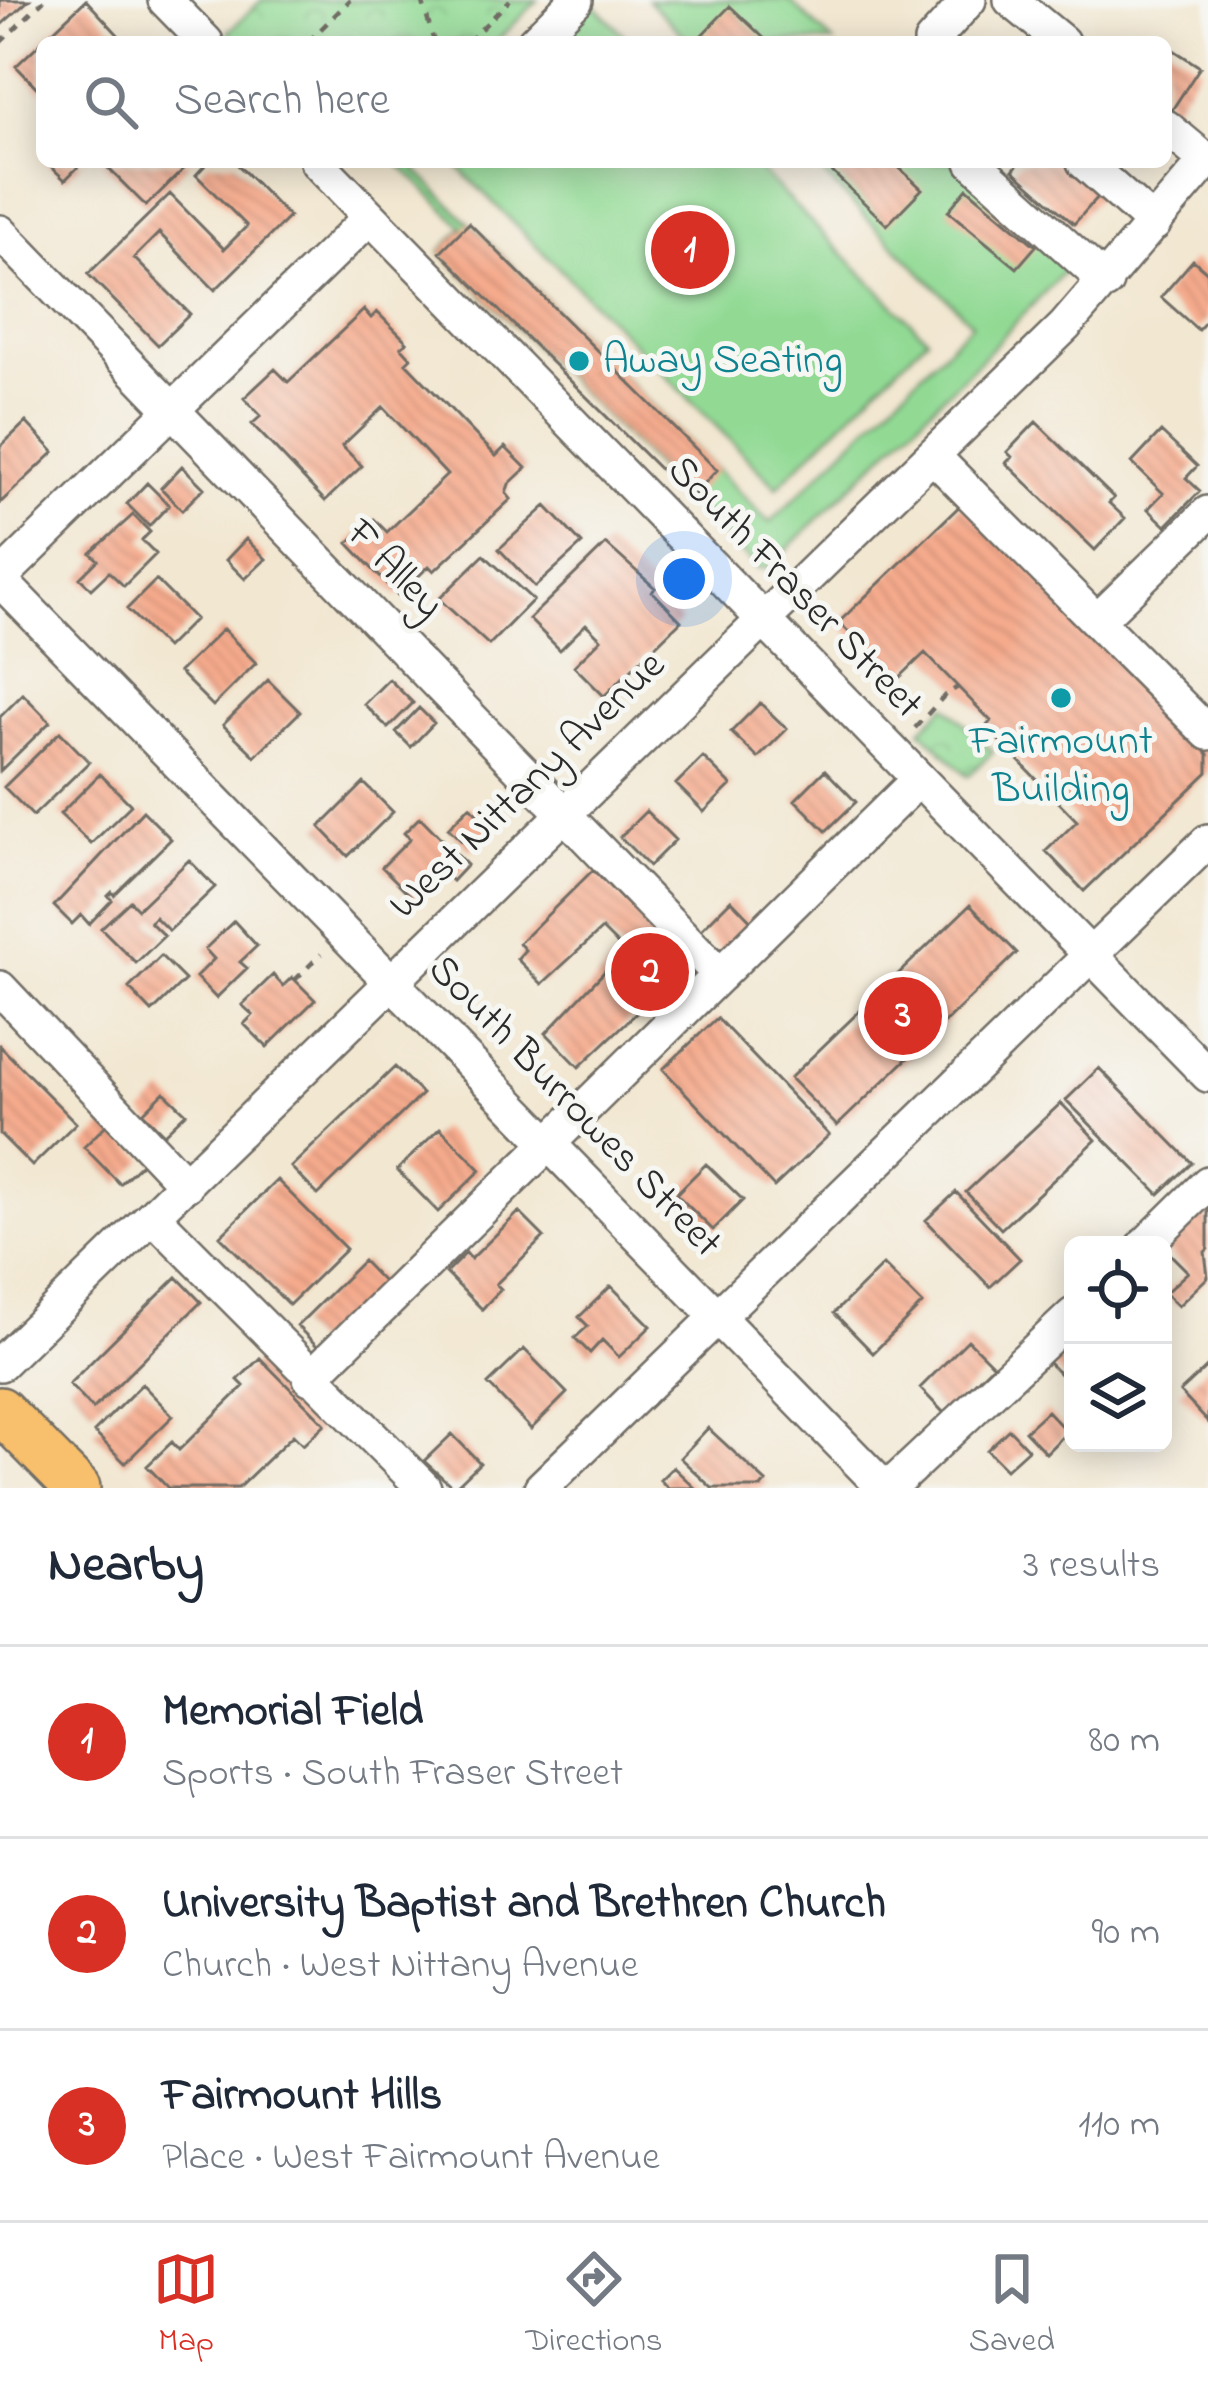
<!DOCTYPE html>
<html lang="en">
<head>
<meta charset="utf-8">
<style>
	:root { --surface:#fff; --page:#f2f2f3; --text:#1f2937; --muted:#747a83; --line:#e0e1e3; --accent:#d93025 }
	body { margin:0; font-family:"Indie Flower",sans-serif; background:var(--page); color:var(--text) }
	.controls { position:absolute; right:36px; bottom:36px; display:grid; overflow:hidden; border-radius:18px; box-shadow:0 6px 30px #0003 }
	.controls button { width:108px; height:108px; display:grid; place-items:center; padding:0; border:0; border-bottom:3px solid var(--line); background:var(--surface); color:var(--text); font:60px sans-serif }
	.you { position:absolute; left:684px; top:579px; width:42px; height:42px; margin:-30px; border:9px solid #fff; border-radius:50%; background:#1a73e8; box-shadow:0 0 0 18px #1a73e833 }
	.badge { display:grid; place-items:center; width:78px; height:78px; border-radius:50%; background:var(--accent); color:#fff; font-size:39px; font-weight:700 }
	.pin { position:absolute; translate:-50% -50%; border:6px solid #fff; box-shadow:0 3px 12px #0006 }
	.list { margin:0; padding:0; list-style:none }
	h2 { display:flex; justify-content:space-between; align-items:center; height:156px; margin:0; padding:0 48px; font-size:51px }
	h2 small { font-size:39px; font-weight:400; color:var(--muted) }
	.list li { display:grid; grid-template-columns:78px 1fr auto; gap:36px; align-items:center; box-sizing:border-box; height:192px; padding:0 48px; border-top:3px solid var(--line) }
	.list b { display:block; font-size:45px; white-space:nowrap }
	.list p { margin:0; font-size:39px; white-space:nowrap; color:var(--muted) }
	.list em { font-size:39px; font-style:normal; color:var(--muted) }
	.icon { flex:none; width:66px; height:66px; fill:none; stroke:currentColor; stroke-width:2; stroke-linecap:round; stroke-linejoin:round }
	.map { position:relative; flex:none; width:1208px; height:1488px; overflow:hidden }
	.search { position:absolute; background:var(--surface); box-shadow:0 6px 30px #0003; left:36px; right:36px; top:36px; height:132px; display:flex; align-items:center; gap:30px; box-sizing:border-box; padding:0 42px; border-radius:18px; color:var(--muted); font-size:45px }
	.sheet { height:732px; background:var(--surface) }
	nav { display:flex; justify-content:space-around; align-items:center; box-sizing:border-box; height:168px; border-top:3px solid var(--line); background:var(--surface); font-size:33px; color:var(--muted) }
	nav a { display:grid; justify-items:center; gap:6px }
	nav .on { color:var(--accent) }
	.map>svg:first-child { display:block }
	.park { fill:url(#park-crowns); stroke:#5e8260; stroke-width:3 }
	.pitch { fill:#92da94; stroke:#5e8260; stroke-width:3 }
	.building { fill:url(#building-back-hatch) }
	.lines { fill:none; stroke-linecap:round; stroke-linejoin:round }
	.minor-casing { stroke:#716d65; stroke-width:38 }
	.major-casing { stroke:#716d65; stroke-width:50 }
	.path { stroke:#716d65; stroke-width:4.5; stroke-dasharray:9 9; stroke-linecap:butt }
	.minor { stroke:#fff; stroke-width:33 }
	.major { stroke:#f8bf6c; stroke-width:45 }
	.culture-dot { fill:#0f9aa8; stroke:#f6f6f2; stroke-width:4.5 }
	.labels { text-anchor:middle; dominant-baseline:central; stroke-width:10; stroke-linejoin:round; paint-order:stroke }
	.culture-label { font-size:42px; fill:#0d838f; stroke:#f6f6f2; text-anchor:start }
	.street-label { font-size:42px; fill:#2b2b2b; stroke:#f6f6f2 }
</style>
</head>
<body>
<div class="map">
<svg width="1208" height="1488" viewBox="0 0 1208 1488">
	<defs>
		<pattern id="park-crowns" width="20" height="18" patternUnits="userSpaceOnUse" patternTransform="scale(3)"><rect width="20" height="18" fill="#92da94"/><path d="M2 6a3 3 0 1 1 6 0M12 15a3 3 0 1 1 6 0" fill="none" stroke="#7ebb80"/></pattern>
		<pattern id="building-back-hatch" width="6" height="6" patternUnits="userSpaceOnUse" patternTransform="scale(3)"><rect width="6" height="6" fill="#f5aa8c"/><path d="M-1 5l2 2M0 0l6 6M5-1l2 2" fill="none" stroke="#d29279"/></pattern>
	</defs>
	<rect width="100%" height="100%" fill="#f6f6f2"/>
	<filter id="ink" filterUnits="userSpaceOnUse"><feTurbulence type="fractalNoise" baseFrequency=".00833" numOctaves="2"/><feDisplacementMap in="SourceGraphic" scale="24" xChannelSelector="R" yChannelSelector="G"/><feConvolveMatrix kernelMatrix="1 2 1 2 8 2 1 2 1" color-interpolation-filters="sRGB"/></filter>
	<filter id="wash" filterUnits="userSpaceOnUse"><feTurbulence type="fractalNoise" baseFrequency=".004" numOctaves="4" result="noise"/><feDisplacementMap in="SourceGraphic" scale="48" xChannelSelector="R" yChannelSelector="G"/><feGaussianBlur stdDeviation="2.7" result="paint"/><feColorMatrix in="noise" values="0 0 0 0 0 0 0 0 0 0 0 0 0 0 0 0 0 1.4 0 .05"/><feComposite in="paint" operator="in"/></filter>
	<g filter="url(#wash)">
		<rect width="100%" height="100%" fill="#f2e7d1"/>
		<path class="park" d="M262,0H538L496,42H238L228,32Z
			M946,705L993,752L968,776L921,730Z"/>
		<path class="pitch" d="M648,0H789L833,42H690Z
			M592,3L631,42H552Z
			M403,162H423L416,170L770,523L972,323L811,162H958L1068,267L982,358L768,568H757L440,252L463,227L400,165Z
			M453,162H751L927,338L777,487Z"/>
		<g id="blocks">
			<path class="building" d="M0,0H29L0,26Z
				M86,0L123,40L42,42V93L16,66Z
				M730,6L768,42H695Z
				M1166,45L1200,67L1172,110L1166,106Z
				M46,162H83L65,180Z
				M102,162H191L146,206Z
				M208,162H235L289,217L215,290L159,233L134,258L190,314L158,345L88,274L170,194L224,249L247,226L196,175Z
				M822,162H893L922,189L887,225Z
				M1020,162H1076L1106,188L1074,224L1013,170Z
				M967,188L1036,246L1017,268L948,211Z
				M469,223L717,470L690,499L440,252Z
				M1193,260L1208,273V319L1198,330L1161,297Z
				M364,310L371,318L377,312L407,342L401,347L411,358L406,363L496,456L505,447L526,468L509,484L506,493L511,499L434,571L429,566L398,596L348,543L374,519L387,532L447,475L383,407L342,446L362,466L325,501L252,424L261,416L244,398L275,369L288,382Z
				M26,422L54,452L0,503V447Z
				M1036,422L1114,498L1109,503L1125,518L1095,550L1006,463L1012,457L1007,452Z
				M1161,432L1197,466L1186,478L1200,491L1166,526L1148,509L1163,493L1132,463Z
				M182,466L204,488L182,510L161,488Z
				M147,483L169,505L149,526L127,504Z
				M967,499L1208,754V772L1084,891L1046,851L1077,821L986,727L991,721L925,653L896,681L839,622Z
				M546,506L582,544L535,587L499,549Z
				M133,515L150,532L142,540L156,554L124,586L109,572L91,589L80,578L98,560L91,553Z
				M246,539L266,559L245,579L226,560Z
				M606,544L655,588L652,591L681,621L604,696L574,666L601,639L586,624L560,650L529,619Z
				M484,555L533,600L489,645L439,599Z
				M156,580L195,619L166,648L127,609Z
				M223,629L256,663L213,706L179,672Z
				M389,679L413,703L388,728L364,704Z
				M268,680L300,712L255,756L223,725Z
				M23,694L50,722L0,771V717Z
				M760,703L787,729L758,758L731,732Z
				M419,708L434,723L411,747L396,732Z
				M60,732L89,762L33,816L4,787Z
				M703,757L731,785L704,812L676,784Z
				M825,770L856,802L826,831L795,800Z
				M100,774L131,805L91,844L60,814Z
				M364,783L393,812L348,856L320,827Z
				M470,806L492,829L471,850L448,828Z
				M143,811L171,839L114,895L112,892L108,896L112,900L89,924L81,915L72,924L54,906Z
				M646,811L675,840L649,866L620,837Z
				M420,817L467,865L452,881L446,875L417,902L382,867L410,839L404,833Z
				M189,860L215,887L169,931L155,917L150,922L164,936L136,963L101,928L130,901L138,909Z
				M593,870L628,905L632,900L700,968L670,997L662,989L579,1067L546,1033L624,951L602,929L542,984L517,959L525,950L519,943Z
				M731,900L757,927L727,956L701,930Z
				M970,905L1017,953L837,1126L790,1078Z
				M234,921L257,946L240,962L247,968L216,998L196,977L214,959L205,949Z
				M161,956L185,980L152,1012L129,988Z
				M273,975L283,986L292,977L315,1000L267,1047L244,1024L253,1015L242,1005Z
				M717,1018L829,1135L774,1187L663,1069Z
				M0,1046L76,1123L32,1166L0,1134Z
				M395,1067L422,1094L318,1195L291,1167Z
				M1099,1068L1192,1163L1159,1194L1066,1100Z
				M164,1092L186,1113L164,1134L143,1113Z
				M1061,1103L1096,1140L1001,1229L966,1192Z
				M108,1123L145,1160L120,1184L84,1147Z
				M440,1128L481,1170L438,1212L397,1170Z
				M706,1164L743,1200L713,1230L676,1194Z
				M277,1180L346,1249L289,1305L220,1236Z
				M956,1192L1020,1259L990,1287L926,1220Z
				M1208,1205V1249L1205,1252L1208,1277L1178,1306L1165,1293L1188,1272L1164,1248Z
				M519,1212L544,1237L496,1284L501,1289L482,1309L446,1273L466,1253L471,1259Z
				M363,1261L384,1283L318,1347L297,1326Z
				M883,1265L922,1304L873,1353L834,1313Z
				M177,1277L201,1302L93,1409L69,1384Z
				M611,1286L651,1326L619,1357L602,1340L590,1353L575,1338L588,1326L579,1317Z
				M1073,1335V1387L1047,1361Z
				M968,1340L993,1365L944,1413L920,1388Z
				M524,1349L567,1393L531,1429L488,1384Z
				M260,1358L325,1424L303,1445L293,1435L238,1488H168L147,1466L172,1442L179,1450L244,1386L238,1380Z
				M1208,1366V1422L1180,1392Z
				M142,1384L173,1416L125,1463L94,1432Z
				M1047,1411L1067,1432L1046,1453L1025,1431Z
				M708,1428L766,1482L761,1488H712L680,1458Z
				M1009,1429L1028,1449L1006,1469L987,1450Z
				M452,1434L480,1463L454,1488L424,1461Z
				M673,1467L695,1488H668L660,1480Z"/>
		</g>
	</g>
	<g filter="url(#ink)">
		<use href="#blocks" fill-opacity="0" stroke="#716d65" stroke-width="3"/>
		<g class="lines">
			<g class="minor-casing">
				<path id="minor" d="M165,0L206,42
					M1011,0L1062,42
					M534,42L576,0
					M931,42L969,0
					M1166,127L1208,162
					M317,162L1208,1075
					M973,162L1106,282
					M1084,162L1154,224
					M0,232L720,975
					M933,456L1208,733
					M0,578L370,217
					M0,580L884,1488
					M1098,620L1208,513
					M0,988L186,1185
					M153,1216L424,1488
					M1145,1245L1208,1183
					M0,1364L1065,326L1208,159
					M310,1378L918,780
					M541,1488L1208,841
					M889,1488L1073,1315"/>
			</g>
			<g class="major-casing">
				<path id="major" d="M0,1410L77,1488"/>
			</g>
			<path class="path" d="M422,0L434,42
				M308,42L350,0
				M468,42L510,0
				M0,43L44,0
				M915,728L945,695L958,687
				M295,980L321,954"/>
			<use href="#minor" class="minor"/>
			<use href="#major" class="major"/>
		</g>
	</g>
	<g class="culture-dot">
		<circle cx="579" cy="361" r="12"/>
		<circle cx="1061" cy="698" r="12"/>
	</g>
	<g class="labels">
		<g class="culture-label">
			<text x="603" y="361">Away Seating</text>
			<text x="1061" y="742" text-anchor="middle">Fairmount<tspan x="1061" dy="48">Building</tspan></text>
		</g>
		<g class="street-label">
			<text transform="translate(394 570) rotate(46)">F Alley</text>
			<text transform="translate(794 588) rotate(46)">South Fraser Street</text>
			<text transform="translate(528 786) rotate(-44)">West Nittany Avenue</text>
			<text transform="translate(574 1107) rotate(46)">South Burrowes Street</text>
		</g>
	</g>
</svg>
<div class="controls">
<button><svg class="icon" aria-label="locate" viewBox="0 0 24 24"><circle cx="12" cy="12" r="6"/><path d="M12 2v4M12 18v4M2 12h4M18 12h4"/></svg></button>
<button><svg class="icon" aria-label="layers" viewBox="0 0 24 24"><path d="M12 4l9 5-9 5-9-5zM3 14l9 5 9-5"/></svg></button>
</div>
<div class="you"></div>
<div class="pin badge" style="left:690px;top:250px">1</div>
<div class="pin badge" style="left:650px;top:972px">2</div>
<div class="pin badge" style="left:903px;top:1016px">3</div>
<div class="search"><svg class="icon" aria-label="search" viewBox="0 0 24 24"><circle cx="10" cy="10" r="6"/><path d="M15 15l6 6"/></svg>Search here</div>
</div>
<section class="sheet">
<h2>Nearby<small>3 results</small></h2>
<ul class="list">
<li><span class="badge">1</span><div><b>Memorial Field</b><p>Sports · South Fraser Street</p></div><em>80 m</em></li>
<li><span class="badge">2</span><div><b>University Baptist and Brethren Church</b><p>Church · West Nittany Avenue</p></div><em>90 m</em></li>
<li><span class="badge">3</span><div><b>Fairmount Hills</b><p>Place · West Fairmount Avenue</p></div><em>110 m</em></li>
</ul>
</section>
<nav>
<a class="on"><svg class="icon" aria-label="map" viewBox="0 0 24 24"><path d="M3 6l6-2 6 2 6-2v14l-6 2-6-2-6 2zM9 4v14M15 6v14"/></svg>Map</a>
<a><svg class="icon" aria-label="directions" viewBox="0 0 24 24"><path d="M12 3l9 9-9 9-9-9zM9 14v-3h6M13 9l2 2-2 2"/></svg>Directions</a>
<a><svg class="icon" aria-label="saved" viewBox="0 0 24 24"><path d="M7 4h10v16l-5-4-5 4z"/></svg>Saved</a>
</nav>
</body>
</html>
